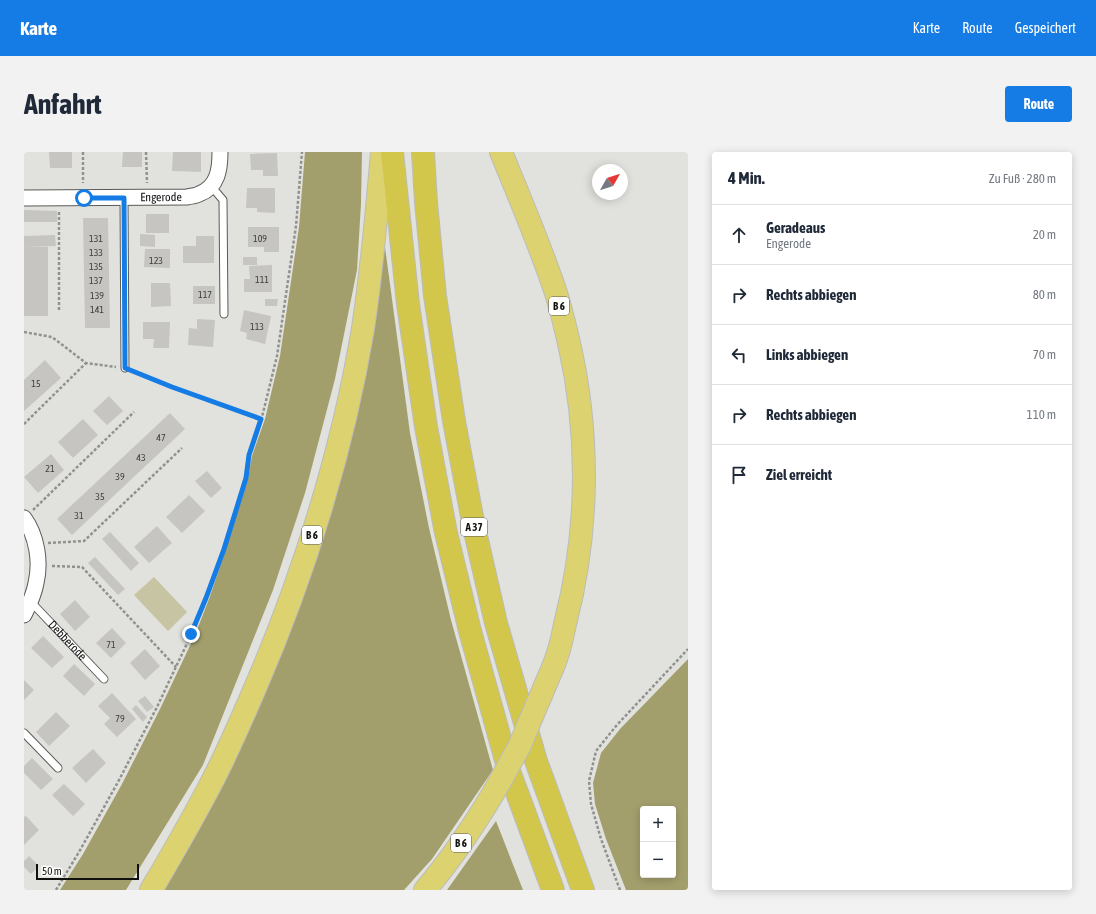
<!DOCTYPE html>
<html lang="de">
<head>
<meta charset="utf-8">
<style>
	:root { --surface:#fff; --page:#f2f2f3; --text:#1f2937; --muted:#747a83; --line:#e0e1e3; --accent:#147ce4 }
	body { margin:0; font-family:"Asap Condensed",sans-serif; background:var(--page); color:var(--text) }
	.controls { position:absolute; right:12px; bottom:12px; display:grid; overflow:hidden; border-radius:4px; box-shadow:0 2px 10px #0003 }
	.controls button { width:36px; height:36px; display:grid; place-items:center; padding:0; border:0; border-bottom:1px solid var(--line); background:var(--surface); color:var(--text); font:20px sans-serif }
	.compass { position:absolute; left:568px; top:12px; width:36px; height:36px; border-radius:50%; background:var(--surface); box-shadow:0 2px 10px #0003; rotate:51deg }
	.scale { position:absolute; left:12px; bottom:10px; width:103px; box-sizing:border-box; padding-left:4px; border:2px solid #111110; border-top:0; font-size:11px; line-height:14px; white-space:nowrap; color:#111110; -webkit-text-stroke:3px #fffffe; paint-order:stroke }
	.stop { position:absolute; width:12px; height:12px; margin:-9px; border:3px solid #147ce4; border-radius:50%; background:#fff }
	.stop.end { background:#147ce4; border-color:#fff; box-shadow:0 1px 4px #0008 }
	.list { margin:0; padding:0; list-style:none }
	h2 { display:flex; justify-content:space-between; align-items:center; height:52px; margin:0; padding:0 16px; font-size:17px }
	h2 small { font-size:13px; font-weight:400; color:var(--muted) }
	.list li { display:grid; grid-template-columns:26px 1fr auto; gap:12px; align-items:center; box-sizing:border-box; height:60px; padding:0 16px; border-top:1px solid var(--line) }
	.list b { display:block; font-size:15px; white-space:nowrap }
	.list p { margin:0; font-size:13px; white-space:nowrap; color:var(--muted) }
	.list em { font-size:13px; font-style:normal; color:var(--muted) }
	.icon { flex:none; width:22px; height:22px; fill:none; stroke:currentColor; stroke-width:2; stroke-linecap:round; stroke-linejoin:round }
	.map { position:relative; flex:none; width:664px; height:738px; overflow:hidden; border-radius:4px }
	header { display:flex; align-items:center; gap:24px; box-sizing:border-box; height:56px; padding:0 20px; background:var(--accent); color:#fff }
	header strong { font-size:19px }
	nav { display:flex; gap:22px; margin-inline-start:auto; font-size:14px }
	.intro { display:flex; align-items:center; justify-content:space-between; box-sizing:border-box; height:96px; padding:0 24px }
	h1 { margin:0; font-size:28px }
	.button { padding:10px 18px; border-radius:4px; background:var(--accent); color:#fff; font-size:14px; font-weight:700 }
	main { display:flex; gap:24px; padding:0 24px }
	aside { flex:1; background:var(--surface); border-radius:4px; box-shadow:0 2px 10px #0003 }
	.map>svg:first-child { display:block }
	.green { fill:#c6c4a2 }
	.forest { fill:#a39f6d; fill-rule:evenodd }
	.building { fill:#c6c5c2 }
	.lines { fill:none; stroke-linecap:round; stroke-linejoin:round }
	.service-casing { stroke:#5a5a56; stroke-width:9 }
	.minor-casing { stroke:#5a5a56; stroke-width:17 }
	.trunk-casing { stroke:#bcbcbc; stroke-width:24 }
	.motorway-casing { stroke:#bcbcbc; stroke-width:24 }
	.path { stroke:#91918e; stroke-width:2.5; stroke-dasharray:3 2; stroke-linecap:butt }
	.service { stroke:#fff; stroke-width:7 }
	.minor { stroke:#fff; stroke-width:15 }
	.trunk { stroke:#dcd26f; stroke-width:22 }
	.motorway { stroke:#d3c74b; stroke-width:22 }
	.trunk-bridge-casing { stroke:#bcbcbc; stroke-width:24; stroke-linecap:butt }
	.trunk-bridge { stroke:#dcd26f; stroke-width:22 }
	.route { stroke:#147ce4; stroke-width:5 }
	.labels { text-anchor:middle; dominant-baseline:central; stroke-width:3; stroke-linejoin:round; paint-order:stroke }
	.number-label { font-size:10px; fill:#3e3e3c }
	.shield { fill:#fffffe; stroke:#585857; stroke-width:1 }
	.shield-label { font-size:11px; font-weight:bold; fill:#111110 }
	.street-label { font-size:12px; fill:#111110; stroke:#fffffe }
</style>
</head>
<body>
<header>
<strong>Karte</strong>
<nav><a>Karte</a><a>Route</a><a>Gespeichert</a></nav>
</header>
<div class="intro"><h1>Anfahrt</h1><a class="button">Route</a></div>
<main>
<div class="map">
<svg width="664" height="738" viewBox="0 0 664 738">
	<rect width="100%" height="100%" fill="#e1e1dd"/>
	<path class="green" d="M130,425L163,460L144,479L110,443Z"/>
	<path class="forest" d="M281,0H338L337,52L333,118L311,227L281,341L249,438L179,613L102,738H36L59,702L98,632L136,557L171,483L185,447L202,397L224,327L228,304L241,267L256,204L275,75Z
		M361,95L386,281L405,376L427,468L469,618L408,707L380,738H137L211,602L346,190Z
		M664,507V738H602L582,687L571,652L569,631L577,601L596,577ZM619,657H649V723H619Z
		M472,669L499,738H423Z"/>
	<path class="building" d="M25,0H48V16H26Z
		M99,0H118V15H98Z
		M149,0H177V20L148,19Z
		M253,1L254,24H239V18H227L226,2Z
		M223,36H251V61L233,60V56H222Z
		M0,58L33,59V70H0Z
		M122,62H145V81H122Z
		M59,66H84L86,176H61Z
		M224,75H255V100H240V95H224Z
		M116,82L131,83V95L116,94Z
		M31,83L32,94L0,95V84Z
		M172,84H190V111H159V94H172Z
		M0,95H24V164H0Z
		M121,97H146V116L120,115Z
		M219,105H233V113H219Z
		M248,113V140H220V127H226L225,114Z
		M127,131H146L147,154L127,155Z
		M169,134H191V152H169Z
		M241,147H254L253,154H241Z
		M220,158L247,164L241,192L222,187L223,181L216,179Z
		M173,167L191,168L189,195L164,193L165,176L173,177Z
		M119,170H146L145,196H129L130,187H119Z
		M21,208L37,226L0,259V228Z
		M85,244L99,259L83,273L69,259Z
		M146,261L161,277L48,383L33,367Z
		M59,267L74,283L49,306L34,290Z
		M27,302L40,318L14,341L0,325Z
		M183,319L198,336L187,346L171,329Z
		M165,343L181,359L158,381L142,365Z
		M133,374L148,391L125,411L110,395Z
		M86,380L115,411L107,419L78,387Z
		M71,405L101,437L94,443L64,411Z
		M51,448L66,465L51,479L36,462Z
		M88,476L102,491L87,506L72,491Z
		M19,484L40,505L28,516L7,496Z
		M121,497L136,514L121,528L106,511Z
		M50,512L71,532L60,544L39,524Z
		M0,528L10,538L0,548Z
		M88,541L112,567L93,585L80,572L86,566L74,554Z
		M121,544L130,555L123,560L114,549Z
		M112,553L123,565L119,570L108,557Z
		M32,560L46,574L25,594L12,580Z
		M69,597L82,611L62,631L48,616Z
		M8,606L29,627L17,638L0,621V614Z
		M40,632L61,652L49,664L28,643Z
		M2,664L15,678L0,693V665Z
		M5,704L15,714L7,722L0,715V709Z"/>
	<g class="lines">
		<g class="service-casing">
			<g id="service">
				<path d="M187,34L199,48L200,162"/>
				<path d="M100,46L101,216"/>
				<path id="s1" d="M7,450L80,527"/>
				<path d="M0,581L34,616"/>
			</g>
		</g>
		<g class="minor-casing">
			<g id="minor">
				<path id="s2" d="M0,46L163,45C167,44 172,44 175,42C194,35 196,17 196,0"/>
				<path d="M0,366C13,384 17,410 12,431C10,443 5,453 0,463"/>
			</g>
		</g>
		<g class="trunk-casing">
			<path id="trunk" d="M477,0C496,47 516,93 532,141C537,157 541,174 545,191C566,283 565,380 541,472C539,482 537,492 534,501C530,515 523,528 518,541
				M127,738C146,706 165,673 183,639C201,606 216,571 231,536C280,423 319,297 339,176C348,117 353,59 358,0
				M401,738C427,708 449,675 470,640"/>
		</g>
		<g class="motorway-casing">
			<path id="motorway" d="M368,0L384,152L402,275L422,381L446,479L485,619L529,738
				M399,0L402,50L411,144L430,269L450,375L472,471L512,609L559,738"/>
		</g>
		<path class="path" d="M59,0V31
			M122,0L123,31
			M35,158V59
			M0,180L28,185L62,211L92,215
			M110,220L148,235L237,267
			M0,272L62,211
			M9,358L110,260
			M24,391L60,389L158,296
			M28,414L58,415L152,515
			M32,738L55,700L94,630L133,555L167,483L182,446L200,397L222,326L225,303L238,265L253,204L272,74L278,0
			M596,738L577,687L567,652L565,629L572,599L592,574L664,497"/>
		<use href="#service" class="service"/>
		<use href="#minor" class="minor"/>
		<use href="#trunk" class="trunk"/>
		<use href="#motorway" class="motorway"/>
		<g class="trunk-bridge-casing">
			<path id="trunk-bridge" d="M470,640L495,595L518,541"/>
		</g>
		<use href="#trunk-bridge" class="trunk-bridge"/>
	</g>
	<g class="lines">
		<path class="route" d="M60,46H100L101,216L148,235L237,267L225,303L222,326L200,397L182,446L167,482"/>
	</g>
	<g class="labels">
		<g class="number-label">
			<text x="72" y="86">131</text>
			<text x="236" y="86">109</text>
			<text x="72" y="100">133</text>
			<text x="132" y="108">123</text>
			<text x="72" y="114">135</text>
			<text x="238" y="127">111</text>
			<text x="72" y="128">137</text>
			<text x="181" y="142">117</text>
			<text x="73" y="143">139</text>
			<text x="73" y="157">141</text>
			<text x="233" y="174">113</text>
			<text x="12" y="231">15</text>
			<text x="137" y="285">47</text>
			<text x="117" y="305">43</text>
			<text x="26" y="316">21</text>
			<text x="96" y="324">39</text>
			<text x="76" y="344">35</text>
			<text x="55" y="363">31</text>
			<text x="87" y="492">71</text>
			<text x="96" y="566">79</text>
		</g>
		<g class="shield">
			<rect x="525" y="145" width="20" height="18" rx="3"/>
			<rect x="437" y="366" width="26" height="18" rx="3"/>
			<rect x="278" y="374" width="20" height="18" rx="3"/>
			<rect x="427" y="682" width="20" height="18" rx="3"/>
		</g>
		<g class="shield-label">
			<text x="535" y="154">B 6</text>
			<text x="450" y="375">A 37</text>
			<text x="288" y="383">B 6</text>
			<text x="437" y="691">B 6</text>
		</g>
		<g class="street-label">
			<text stroke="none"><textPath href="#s2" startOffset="137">Engerode</textPath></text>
			<text stroke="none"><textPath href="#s1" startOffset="53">Debberode</textPath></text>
		</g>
	</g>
</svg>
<div class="controls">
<button>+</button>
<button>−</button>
</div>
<svg class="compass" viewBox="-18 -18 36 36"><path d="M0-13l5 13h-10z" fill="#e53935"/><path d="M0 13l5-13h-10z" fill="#747a83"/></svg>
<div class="scale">50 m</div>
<div class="stop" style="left:60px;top:46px"></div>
<div class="stop end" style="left:167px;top:482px"></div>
</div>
<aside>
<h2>4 Min.<small>Zu Fuß · 280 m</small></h2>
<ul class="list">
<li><svg class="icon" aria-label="ahead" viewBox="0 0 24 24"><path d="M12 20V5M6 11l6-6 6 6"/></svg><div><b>Geradeaus</b><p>Engerode</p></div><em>20 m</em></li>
<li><svg class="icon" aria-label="right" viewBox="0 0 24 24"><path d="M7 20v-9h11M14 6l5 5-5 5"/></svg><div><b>Rechts abbiegen</b></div><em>80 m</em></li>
<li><svg class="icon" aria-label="left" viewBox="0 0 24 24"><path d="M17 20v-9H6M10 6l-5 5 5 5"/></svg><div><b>Links abbiegen</b></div><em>70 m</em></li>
<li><svg class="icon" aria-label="right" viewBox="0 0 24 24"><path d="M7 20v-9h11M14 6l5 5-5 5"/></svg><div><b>Rechts abbiegen</b></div><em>110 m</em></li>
<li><svg class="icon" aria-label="arrive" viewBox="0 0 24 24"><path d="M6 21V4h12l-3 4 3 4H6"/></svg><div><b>Ziel erreicht</b></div></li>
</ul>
</aside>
</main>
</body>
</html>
